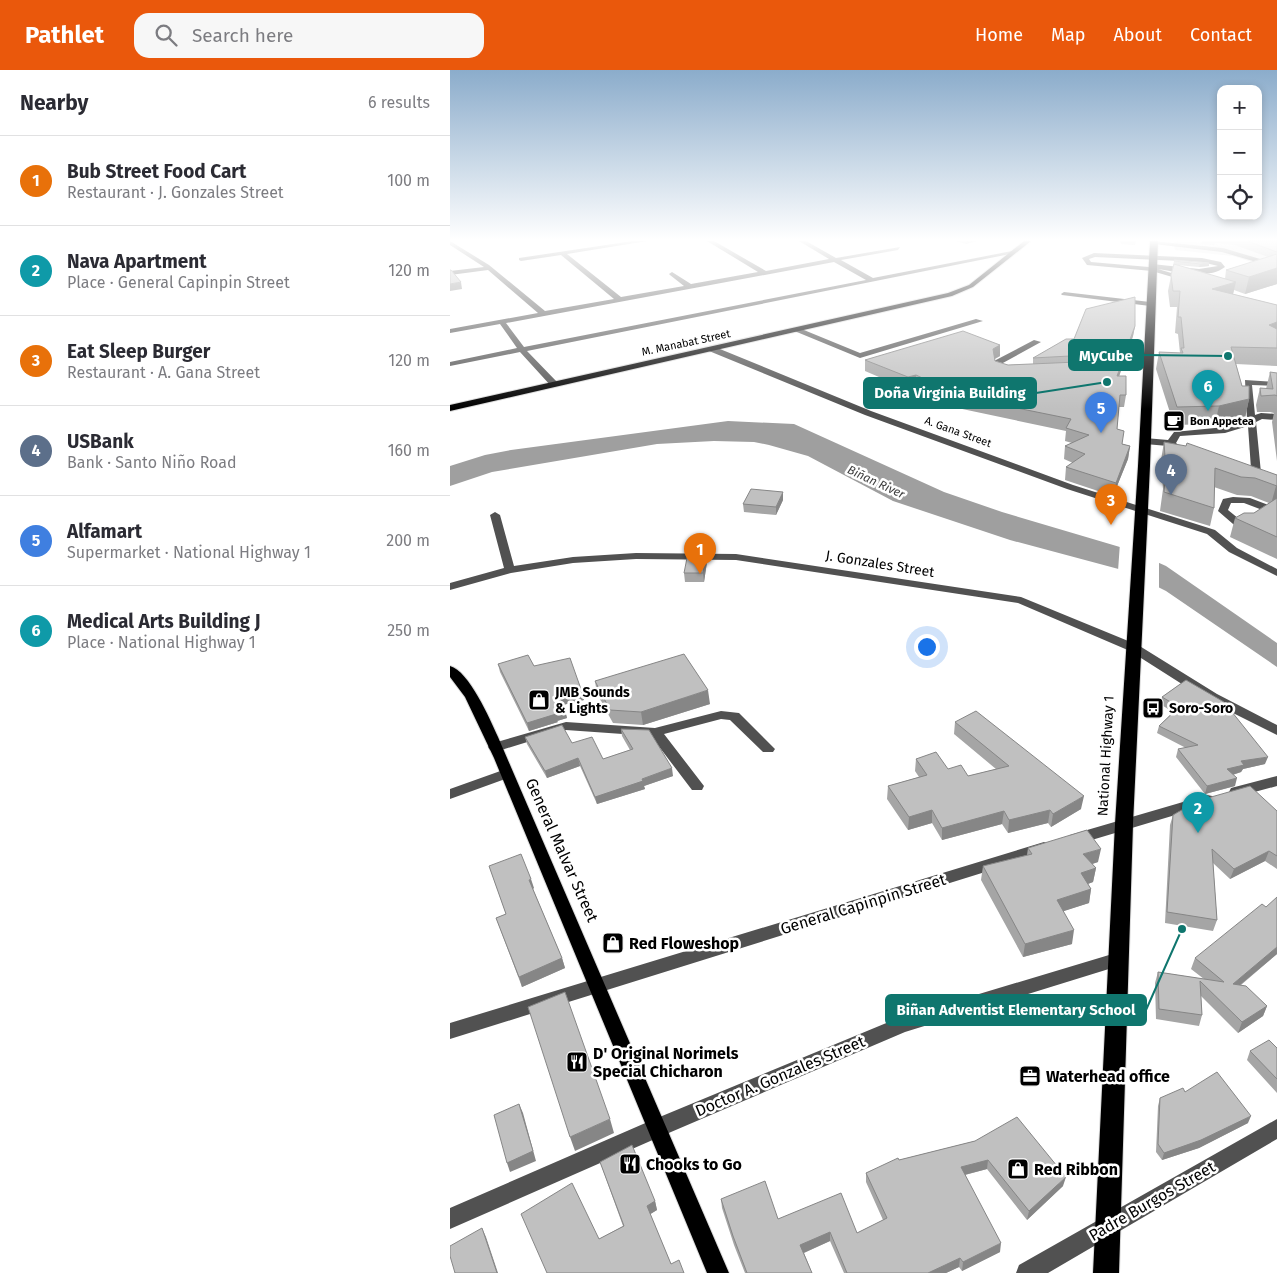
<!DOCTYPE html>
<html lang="en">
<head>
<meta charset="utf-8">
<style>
	:root { --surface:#fff; --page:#f7f7f7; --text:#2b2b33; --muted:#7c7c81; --line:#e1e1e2; --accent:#ea580c }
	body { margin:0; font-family:"Fira Sans",sans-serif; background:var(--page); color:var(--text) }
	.controls { position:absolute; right:15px; top:15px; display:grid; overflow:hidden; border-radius:10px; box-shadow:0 2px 8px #0003 }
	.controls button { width:45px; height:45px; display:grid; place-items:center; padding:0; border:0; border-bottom:1px solid var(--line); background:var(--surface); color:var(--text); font:25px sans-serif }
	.you { position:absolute; left:476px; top:576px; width:18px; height:18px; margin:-12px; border:4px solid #fff; border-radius:50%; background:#1a73e8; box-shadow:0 0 0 8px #1a73e833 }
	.badge { display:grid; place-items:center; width:32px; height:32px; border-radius:50%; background:var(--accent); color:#fff; font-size:16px; font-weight:700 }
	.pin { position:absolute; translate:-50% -41px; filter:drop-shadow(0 1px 2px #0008) }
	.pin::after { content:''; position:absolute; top:26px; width:18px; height:15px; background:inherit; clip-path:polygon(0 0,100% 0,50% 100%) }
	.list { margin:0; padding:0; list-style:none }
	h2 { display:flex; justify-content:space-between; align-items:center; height:65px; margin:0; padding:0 20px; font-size:21px }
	h2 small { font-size:16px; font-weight:400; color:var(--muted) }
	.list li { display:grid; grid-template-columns:32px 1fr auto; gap:15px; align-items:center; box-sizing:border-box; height:90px; padding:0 20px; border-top:1px solid var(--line) }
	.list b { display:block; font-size:19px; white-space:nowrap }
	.list p { margin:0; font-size:16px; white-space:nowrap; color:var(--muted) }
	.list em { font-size:16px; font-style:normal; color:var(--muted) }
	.icon { flex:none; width:28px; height:28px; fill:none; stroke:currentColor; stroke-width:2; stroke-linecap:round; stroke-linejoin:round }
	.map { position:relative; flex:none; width:827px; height:1203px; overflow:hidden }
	header { display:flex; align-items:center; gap:30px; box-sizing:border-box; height:70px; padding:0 25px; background:var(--accent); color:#fff }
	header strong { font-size:24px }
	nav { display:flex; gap:28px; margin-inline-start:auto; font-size:18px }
	.search { width:350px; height:45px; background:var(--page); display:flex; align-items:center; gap:12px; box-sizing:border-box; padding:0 18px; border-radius:15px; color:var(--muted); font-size:19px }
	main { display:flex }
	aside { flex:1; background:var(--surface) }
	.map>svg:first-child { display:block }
	.green { fill:#d8d8d8 }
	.water { fill:#9f9f9f }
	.pier { fill:#fff }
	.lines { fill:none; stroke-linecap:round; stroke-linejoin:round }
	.major-casing { stroke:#dbdbdb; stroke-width:2 }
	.highway-casing { stroke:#dbdbdb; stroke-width:2 }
	.minor { fill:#515151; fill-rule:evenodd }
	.major { fill:#000; fill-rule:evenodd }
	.highway { fill:#000; fill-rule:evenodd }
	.wall { fill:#a5a5a5 }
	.shaded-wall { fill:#868686 }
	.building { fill:#c0c0c0; stroke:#868686 }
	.labels { text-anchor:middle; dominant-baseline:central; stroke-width:5; stroke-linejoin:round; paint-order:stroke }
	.far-street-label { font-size:11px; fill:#000; stroke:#fff }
	.far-poi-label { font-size:11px; font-weight:bold; fill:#000; stroke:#fff; text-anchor:start }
	.far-water-label { font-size:12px; font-style:italic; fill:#404040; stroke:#fff }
	.street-label { font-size:14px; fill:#000; stroke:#fff }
	.poi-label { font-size:14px; font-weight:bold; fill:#000; stroke:#fff; text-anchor:start }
	.near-street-label { font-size:16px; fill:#000; stroke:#fff }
	.near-poi-label { font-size:16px; font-weight:bold; fill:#000; stroke:#fff; text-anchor:start }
	.leader { fill:none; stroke:#0f766e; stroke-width:2 }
	.callout-dot { fill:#0f766e; stroke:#fff; stroke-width:2 }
	.callout { fill:#0f766e; stroke:#0f766e; stroke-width:2 }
	.callout-label { font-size:15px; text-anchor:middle; font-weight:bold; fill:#fff }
</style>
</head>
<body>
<header>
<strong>Pathlet</strong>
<div class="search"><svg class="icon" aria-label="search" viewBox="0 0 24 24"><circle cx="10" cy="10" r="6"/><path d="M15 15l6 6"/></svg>Search here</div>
<nav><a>Home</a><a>Map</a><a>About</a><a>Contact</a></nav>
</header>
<main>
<aside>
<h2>Nearby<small>6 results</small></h2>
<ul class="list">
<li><span class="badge" style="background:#e8710a">1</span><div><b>Bub Street Food Cart</b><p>Restaurant · J. Gonzales Street</p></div><em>100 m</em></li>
<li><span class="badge" style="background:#0f9aa8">2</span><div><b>Nava Apartment</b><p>Place · General Capinpin Street</p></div><em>120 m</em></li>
<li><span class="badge" style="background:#e8710a">3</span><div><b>Eat Sleep Burger</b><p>Restaurant · A. Gana Street</p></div><em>120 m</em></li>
<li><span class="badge" style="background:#5c6f8a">4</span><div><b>USBank</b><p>Bank · Santo Niño Road</p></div><em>160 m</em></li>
<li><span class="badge" style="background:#3f7fe0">5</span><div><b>Alfamart</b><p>Supermarket · National Highway 1</p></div><em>200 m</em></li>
<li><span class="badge" style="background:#0f9aa8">6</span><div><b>Medical Arts Building J</b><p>Place · National Highway 1</p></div><em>250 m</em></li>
</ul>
</aside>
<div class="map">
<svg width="827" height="1203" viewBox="0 0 827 1203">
	<rect width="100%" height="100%" fill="#fff"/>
	<path class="green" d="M724,171L792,175L827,181V200L783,186L725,180Z"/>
	<path class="water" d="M278,351L344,354L494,422L552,442L680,480L716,496L827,573V597L716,521L676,501L560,470L443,431L358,386L319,375L304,372L264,371L207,374L42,402L0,416V396L35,385L61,380Z"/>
	<path class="pier" d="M670,473L709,490V520L689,509L668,501Z"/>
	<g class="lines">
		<g class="major-casing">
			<path id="major" d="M574,171H581L523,217L502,226L0,341V335L498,223L519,215Z
				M0,596C19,601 40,649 48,667L279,1203H257L44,688L15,627L0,607Z"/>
		</g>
		<g class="highway-casing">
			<path id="highway" d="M700,171H708L700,396L683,754L669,1203H643L665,754L688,396Z"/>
		</g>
		<path class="minor" d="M0,171L39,195L95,241L164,229L111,185L71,191L69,190V188L183,171H197L117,184L171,227L234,216L220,205L219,204L222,202L241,214L308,202L257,171H264L316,201L379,189L349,171H356L386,188L450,177L448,180L391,190L423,208L562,181L565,183L77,281L107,312V316H101L70,282L0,296V292L67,278L50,254L0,263V259L88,243L38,200L0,205V201L34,197L0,175ZM384,192L416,210L74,277L56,253Z
			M702,171L773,178L827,194V198L772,182L704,174Z
			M644,183L752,188L771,192L775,197C758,210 728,202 708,199L738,208L739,209L736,211L702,201L637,195L632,188ZM645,187L752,192L768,196L749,199L702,194L699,197L641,192L639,189Z
			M614,222L700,232L703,234L700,236L612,225L611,224Z
			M526,249L533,251L410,288L342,260L349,258L410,283Z
			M584,270L591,272L551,294L553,299L559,302L558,304L546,302L544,291Z
			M259,277H265L421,341L623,415L765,460L787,478L827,499V506L779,482L757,464L617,419L415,345L259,281Z
			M697,294H700V298L655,300L651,298L655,296Z
			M795,310L827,312V316L802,315L805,345L811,343L827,344V350L812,349L806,352L812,413L810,415H804L802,413L798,356L775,363L730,366L726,373L739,385L734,388L718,376L695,374L690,371L695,368L718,370L724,362L775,357L797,350Z
			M783,427L800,428L821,436L827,434V441L798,460H790L768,441L773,429ZM781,433H794L815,441L794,453L778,440Z
			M45,442L50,445L64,496L123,487L186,483L286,484L571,527L688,575L767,624L827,655V665L757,630L680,581L568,533L286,490L186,489L123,493L61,503L0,520V513L54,498L40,445Z
			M271,641L289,643L325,679L323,682H313L280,650L271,649L214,664L254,716L252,720H242L201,666L116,660L45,682L40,680L38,677L40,674L116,652L205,658Z
			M56,699L61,701L63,704L61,707L0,729V719Z
			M827,706V716L786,727L781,726L779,722L781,718Z
			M757,725L762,726L764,730L762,734L625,775L620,773L617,769L620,765Z
			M594,772L599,774L602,778L599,782L0,969V953Z
			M669,882L675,884L677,889L675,894L455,962L214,1065L0,1159V1138L200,1051L446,949Z
			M827,1049V1069L598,1203H566L569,1195Z"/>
		<use href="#major" class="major"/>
		<use href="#highway" class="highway"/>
	</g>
	<path class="wall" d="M506,171H526L516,174Z
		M665,171H686L685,175L671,174L670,171Z
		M752,171H827V214L795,224L784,220L783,224L827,235V296L786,294L792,316L799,329L795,348L765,354L724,355L706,299L709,282L730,283L728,264L725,263L727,237H720L718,221L724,191L759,193V196L749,197L727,195L775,209L776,200L818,187L785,175L765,173L764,175L751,174Z
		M685,256L683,266L674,293H672L669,306L676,325L674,337H669L667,359L672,374L680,376L678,389L663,426L615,410L616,397L623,393L614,389L615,376L622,373L615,371L616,361L498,336V332L466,316L457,319L415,301V290L550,275V286L545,289V291L558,295L583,294V288L624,269Z
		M820,302L827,303V391L822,352L824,343L820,342H807L806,335L810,318L816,319Z
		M714,372L827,405V489L780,467L785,448L804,443L819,433L801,426L787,425L764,417V438L760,456L710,441L713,419L711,390Z
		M333,430L326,445L294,442L293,434Z
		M256,483L257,492L254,512H235L234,503Z
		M48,594L84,596L132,622L134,630L113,635L117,648L107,651L108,652L79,661L50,602Z
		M736,610L815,694L793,699L791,702L783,705L785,716L755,724L726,687L728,679L736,678L707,663L709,656L723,642L710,634L712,627Z
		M145,611L260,634L193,655L163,653L147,624Z
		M505,652L631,739L601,757L598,753L558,763L552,754L492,770L482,753L458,760L437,729L438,716L469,707L465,701L466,689L518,706L546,699L504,664Z
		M171,659L223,706L194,716L195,719L147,734L130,696L97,708L77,674L75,667L122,673L153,689L180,680L172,666Z
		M827,741V799L815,791L780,809L763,793L767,850L763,861L715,853L720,755L723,745Z
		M578,778L648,792L642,794L646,798L643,812L638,814L641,819L639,833L613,841L622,874L573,887L531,810L533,796L577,785Z
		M39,796L84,818L83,819L112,888L115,898L72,917L46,848L56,844Z
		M816,837L827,884L791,915L817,936L813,946L788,963L751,926L752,945L749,956L706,949L705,913L708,902L754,909L741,899L745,888Z
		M827,978V1023L797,990L800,981Z
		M735,1022L798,1053L749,1078L712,1090L706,1082L708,1036L710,1028Z
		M525,1071L613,1116L577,1150L537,1099L515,1105L550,1182L512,1201L509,1197L496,1203H394L380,1171L354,1183L362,1203H295L284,1175L272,1138L271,1129L328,1149L407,1163L433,1150L416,1112V1103L449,1090Z
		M150,1092L205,1131L207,1140L200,1144L221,1194L149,1169L173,1156Z"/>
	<path class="shaded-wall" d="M517,171H526L516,174Z
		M759,193V196L749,197L750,194Z
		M827,198V214L795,224L799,207Z
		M11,212L12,219L0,221V214Z
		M786,212L782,228L762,219Z
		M827,252V268L819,255Z
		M685,256L683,266L674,293L675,283Z
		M550,275V286L542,290L543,279Z
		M673,290L671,301L665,318L667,306Z
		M466,305V316L457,319L458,307Z
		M799,329L795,348L765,354L769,336Z
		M680,376L678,389L663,426L666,413Z
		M826,416H827V433L821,434Z
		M333,422V430L326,445V437Z
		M256,483L257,492L254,512L253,503Z
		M258,620L260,634L193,655L191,642Z
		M132,622L134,630L112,635L110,627Z
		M115,640L117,648L107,651L108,652L79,661L77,653Z
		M818,687L815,694L793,699L791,702L775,707L777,699L791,691Z
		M128,688L130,696L97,708L95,701Z
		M222,698L223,706L194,716L195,719L147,734L145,727Z
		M787,708L785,716L755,724L757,716Z
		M634,726L631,739L601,757L603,744Z
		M482,740V753L458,760L459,747Z
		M600,740L598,753L558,763L559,750Z
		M554,741L552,754L492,770V758Z
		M651,779L648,792L630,798L633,784Z
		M819,781L815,791L780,809L784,799Z
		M646,798L643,812L629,817L631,803Z
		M81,809L84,818L82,819L79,810Z
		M641,819L639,833L605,844L607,830Z
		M624,860L622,874L573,887L575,874Z
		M827,877V884L779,924L783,914Z
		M112,888L115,898L72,917L69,907Z
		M817,936L813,946L788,963L792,952Z
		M69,1034L73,1043L86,1091L60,1102L57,1093Z
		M801,1046L798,1053L749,1078L712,1090L714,1083Z
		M160,1049L164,1063L125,1081L120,1067Z
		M538,1090L537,1099L510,1106L511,1097Z
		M616,1107L613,1116L577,1150L579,1141Z
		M205,1131L207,1140L199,1145L197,1136Z
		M32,1158L36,1167L48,1203H47Z
		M380,1162V1171L351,1184L350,1175Z
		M551,1173L550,1182L512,1201L513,1192Z
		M510,1188L509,1197L496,1203H478Z"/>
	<path class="building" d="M797,171H827V182Z
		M827,184V198L799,207L776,200Z
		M724,190L759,193L750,194L724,191Z
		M724,194L786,212L762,219L827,235V252L819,255L827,259V278L781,277L792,316H799V329L769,336L727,337L709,282L733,283L731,278H734L731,247H728L730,221H723L721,205Z
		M0,200H1L11,212L0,214Z
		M685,227V256L675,283L583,288L616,269H624L636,239Z
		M513,261L550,275L543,279L545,291L558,295L673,290L667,306H676V325H670L667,359L674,361L672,374L680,376L666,413L616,397L635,384L615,376L639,365L616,358L621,349L498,324L500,321L466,305L458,307L415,290Z
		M820,302L827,303V326L825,325L811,326L810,318L823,319Z
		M714,372L736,376L737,373L827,405V416L805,408L791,407L765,398L764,438L714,422L716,401Z
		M301,419L333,422L326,437L293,434Z
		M827,428V467L785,448L794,443H804Z
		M238,483H256L253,503H234Z
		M234,584L258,620L191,642L160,640L145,611Z
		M78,585L84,596L120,588L132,622L110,627L115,640L105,643L106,644L77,653L48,594Z
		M736,610L774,632L818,687L791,691L794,695L777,699L787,708L757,716L728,679L748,675L709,656L729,637L712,627Z
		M526,641L634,726L603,744L600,740L559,750L554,741L492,758L482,740L459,747L438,716L477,705L466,689L486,682L498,699L511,695L518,706L559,696L505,652Z
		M112,655L122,673L142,667L153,689L183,679L171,659L199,660L222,698L192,709L193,711L145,727L128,688L95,701L75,667Z
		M800,716L827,741V786L819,781L784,799L762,779L767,850L717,842L723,745L747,731Z
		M637,760L651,779L633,784L646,798L631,803L641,819L607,830L624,860L575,874L533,796L582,784L578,778Z
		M71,784L81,809L79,810L112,888L69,907L46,848L56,844L39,796Z
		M827,827V877L783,914L796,916L817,936L792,952L750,911L752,945L709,939L708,902L774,912L745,888L812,834L816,837Z
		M115,922L160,1049L120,1067L78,937Z
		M819,970L827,978V1009L800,981Z
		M767,1002L801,1046L751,1070L714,1083L708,1074L710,1028L733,1018L735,1022Z
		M69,1034L83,1081L57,1093L44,1045Z
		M567,1047L616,1107L579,1141L538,1090L511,1097L551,1173L513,1192L510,1188L478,1203H397L380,1162L350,1175L362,1203H297L283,1166L271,1129L315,1111L328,1149L391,1123L407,1163L437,1148L416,1103L448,1088L449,1090L525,1071Z
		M182,1075L205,1131L197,1136L221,1194L229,1190L234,1203H97L71,1144L122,1113L149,1169L174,1156L150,1092Z
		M32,1158L47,1203H5L0,1186V1176Z"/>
	<linearGradient id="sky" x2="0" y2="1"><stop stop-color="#8baccb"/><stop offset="0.5" stop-color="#fff"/><stop offset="1" stop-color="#fff" stop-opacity="0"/></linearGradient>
	<rect width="827" height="339" fill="url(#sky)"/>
	<defs>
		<g id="cafe-square" transform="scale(1.125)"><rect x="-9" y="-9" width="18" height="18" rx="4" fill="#000" stroke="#fff"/><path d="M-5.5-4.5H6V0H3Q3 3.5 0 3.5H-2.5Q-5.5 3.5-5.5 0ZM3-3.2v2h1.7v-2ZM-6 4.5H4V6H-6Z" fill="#fff"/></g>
		<g id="shop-square" transform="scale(1.125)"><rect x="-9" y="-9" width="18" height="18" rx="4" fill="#000" stroke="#fff"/><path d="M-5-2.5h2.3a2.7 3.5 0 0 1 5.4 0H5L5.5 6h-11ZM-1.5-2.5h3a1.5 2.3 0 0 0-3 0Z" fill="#fff"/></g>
		<g id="bus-square" transform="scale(1.125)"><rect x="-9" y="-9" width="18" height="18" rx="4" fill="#000" stroke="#fff"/><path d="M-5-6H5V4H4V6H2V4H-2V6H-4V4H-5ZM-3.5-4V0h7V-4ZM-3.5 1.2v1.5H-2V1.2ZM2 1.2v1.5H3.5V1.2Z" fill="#fff"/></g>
		<g id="restaurant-square" transform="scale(1.125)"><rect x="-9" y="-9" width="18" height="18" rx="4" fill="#000" stroke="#fff"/><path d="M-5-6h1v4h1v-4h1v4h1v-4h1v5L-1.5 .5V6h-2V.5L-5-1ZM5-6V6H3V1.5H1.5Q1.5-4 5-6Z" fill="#fff"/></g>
		<g id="office-square" transform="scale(1.125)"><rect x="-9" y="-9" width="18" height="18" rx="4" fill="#000" stroke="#fff"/><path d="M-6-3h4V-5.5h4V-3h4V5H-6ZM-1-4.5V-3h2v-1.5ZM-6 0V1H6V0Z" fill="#fff"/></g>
	</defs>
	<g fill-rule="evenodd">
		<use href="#cafe-square" x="724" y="351"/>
		<use href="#shop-square" x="89" y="630"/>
		<use href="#bus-square" x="703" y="638"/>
		<use href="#shop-square" x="163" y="873"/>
		<use href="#restaurant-square" x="127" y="992"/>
		<use href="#office-square" x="580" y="1006"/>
		<use href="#restaurant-square" x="180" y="1094"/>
		<use href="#shop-square" x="568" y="1099"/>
	</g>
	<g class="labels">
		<g class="far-street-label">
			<text transform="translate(236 273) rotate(-12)">M. Manabat Street</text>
			<text transform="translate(508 362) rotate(20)">A. Gana Street</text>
		</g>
		<g class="far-poi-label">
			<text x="740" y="351">Bon Appetea</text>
		</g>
		<g class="far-water-label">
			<text transform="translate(426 412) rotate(25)">Biñan River</text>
		</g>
		<g class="street-label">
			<text transform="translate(430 494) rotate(9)">J. Gonzales Street</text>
			<text transform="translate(656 686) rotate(-87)">National Highway 1</text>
		</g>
		<g class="poi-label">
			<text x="105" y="622">JMB Sounds<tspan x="105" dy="16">&amp; Lights</tspan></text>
			<text x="719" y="638">Soro-Soro</text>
		</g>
		<g class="near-street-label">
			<text transform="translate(112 780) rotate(66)">General Malvar Street</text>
			<text transform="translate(413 834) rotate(-17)">General Capinpin Street</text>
			<text transform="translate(330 1006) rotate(-23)">Doctor A. Gonzales Street</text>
			<text transform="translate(702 1131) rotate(-30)">Padre Burgos Street</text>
		</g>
		<g class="near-poi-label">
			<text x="179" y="873">Red Floweshop</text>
			<text x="143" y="983">D' Original Norimels<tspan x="143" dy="18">Special Chicharon</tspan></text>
			<text x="596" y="1006">Waterhead office</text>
			<text x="196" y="1094">Chooks to Go</text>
			<text x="584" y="1099">Red Ribbon</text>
		</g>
	</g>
	<path class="leader" d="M778 286L693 285M657 312L586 323M732 859L696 940"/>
	<g class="callout-dot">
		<circle cx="778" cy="286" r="5"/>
		<circle cx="657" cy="312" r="5"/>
		<circle cx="732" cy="859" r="5"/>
	</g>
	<g class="callout">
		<rect x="619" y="270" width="74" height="30" rx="5"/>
		<rect x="414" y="308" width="172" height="30" rx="5"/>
		<rect x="436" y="925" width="260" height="30" rx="5"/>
	</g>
	<g class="callout-label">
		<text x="656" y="291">MyCube</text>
		<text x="500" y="328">Doña Virginia Building</text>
		<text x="566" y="945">Biñan Adventist Elementary School</text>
	</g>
</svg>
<div class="controls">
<button>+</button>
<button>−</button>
<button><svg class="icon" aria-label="locate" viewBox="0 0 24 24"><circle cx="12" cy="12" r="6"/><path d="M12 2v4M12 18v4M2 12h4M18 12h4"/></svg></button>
</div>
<div class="you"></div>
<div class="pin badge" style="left:250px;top:504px;background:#e8710a">1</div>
<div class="pin badge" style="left:748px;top:763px;background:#0f9aa8">2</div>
<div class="pin badge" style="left:661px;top:455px;background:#e8710a">3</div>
<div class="pin badge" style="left:721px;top:425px;background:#5c6f8a">4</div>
<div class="pin badge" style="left:651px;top:363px;background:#3f7fe0">5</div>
<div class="pin badge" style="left:758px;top:341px;background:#0f9aa8">6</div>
</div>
</main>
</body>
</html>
